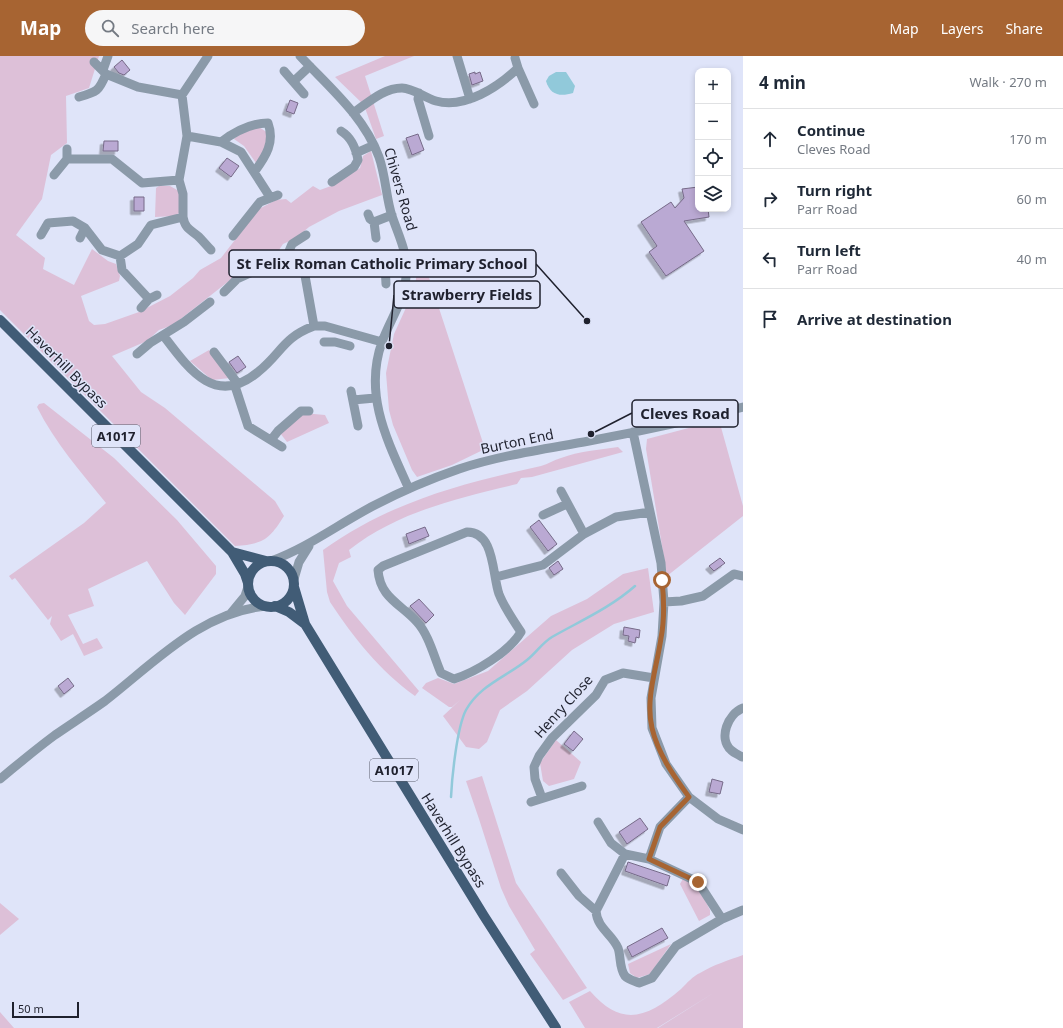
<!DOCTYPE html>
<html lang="en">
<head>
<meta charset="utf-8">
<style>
	:root { --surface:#fff; --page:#f6f6f7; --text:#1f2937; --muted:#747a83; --line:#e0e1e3; --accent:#a76432 }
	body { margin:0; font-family:"Noto Sans",sans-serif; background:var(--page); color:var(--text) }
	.controls { position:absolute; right:12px; top:12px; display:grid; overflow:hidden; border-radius:8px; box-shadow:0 2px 6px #0003 }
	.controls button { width:36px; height:36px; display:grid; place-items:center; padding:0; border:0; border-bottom:1px solid var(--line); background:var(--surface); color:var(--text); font:20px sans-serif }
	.scale { position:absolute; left:12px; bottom:10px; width:67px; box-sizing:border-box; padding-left:4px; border:2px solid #1f212e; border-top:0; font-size:11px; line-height:14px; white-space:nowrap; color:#1f212e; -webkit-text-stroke:3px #dfe4f9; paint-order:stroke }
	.stop { position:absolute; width:12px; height:12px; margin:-9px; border:3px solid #a76432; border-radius:50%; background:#fff }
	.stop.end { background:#a76432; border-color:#fff; box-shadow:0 1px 4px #0008 }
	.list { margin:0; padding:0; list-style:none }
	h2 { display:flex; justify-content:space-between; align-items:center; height:52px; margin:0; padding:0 16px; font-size:17px }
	h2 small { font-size:13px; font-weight:400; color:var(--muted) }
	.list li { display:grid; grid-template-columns:26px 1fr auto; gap:12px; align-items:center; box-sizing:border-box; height:60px; padding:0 16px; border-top:1px solid var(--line) }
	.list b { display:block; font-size:15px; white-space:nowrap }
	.list p { margin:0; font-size:13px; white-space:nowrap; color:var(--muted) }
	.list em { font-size:13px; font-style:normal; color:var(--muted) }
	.icon { flex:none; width:22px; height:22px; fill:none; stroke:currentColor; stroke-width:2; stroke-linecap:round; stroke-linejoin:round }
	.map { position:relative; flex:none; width:743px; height:972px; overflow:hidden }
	header { display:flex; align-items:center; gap:24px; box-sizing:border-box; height:56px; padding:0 20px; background:var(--accent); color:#fff }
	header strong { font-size:19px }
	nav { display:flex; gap:22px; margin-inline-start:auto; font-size:14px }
	.search { width:280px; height:36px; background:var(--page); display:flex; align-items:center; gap:10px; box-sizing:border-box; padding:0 14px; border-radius:22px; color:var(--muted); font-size:15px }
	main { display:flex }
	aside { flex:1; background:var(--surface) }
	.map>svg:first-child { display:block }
	.green { fill:#ddc0d8 }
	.water { fill:#91c9da }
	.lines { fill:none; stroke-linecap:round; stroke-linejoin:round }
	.stream { stroke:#91c9da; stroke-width:2.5 }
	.building { fill:#baa9d3; stroke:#766a88; filter:url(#shadow) }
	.minor { stroke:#8b9aa9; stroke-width:9 }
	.major { stroke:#415c76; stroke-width:10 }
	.route { stroke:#a76432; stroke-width:5 }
	.labels { text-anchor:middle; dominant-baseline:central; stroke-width:3; stroke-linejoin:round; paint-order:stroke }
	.shield { fill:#dfe4f9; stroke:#595c6b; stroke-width:1 }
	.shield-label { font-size:13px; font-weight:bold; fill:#1f212e }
	.street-label { font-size:14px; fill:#1f212e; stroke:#dfe4f9 }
	.leader { fill:none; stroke:#1f212e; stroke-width:1.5 }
	.callout-dot { fill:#1f212e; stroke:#dfe4f9; stroke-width:1.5 }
	.callout { fill:#dfe4f9; stroke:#1f212e; stroke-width:1.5 }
	.callout-label { font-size:15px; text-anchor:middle; font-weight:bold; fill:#1f212e }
</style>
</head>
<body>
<header>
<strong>Map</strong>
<div class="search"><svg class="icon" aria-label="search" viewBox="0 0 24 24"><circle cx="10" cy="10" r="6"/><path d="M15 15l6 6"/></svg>Search here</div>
<nav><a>Map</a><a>Layers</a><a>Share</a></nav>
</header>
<main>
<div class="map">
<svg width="743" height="972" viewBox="0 0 743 972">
	<defs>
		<filter id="shadow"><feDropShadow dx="-3.5" dy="3.5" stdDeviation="0" flood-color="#0004"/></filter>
	</defs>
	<rect width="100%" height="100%" fill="#dfe4f9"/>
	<path class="green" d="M0,0H99L89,32L66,40L67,87L51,99L42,143L16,179L45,202L43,213L74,229L92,193L108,205L116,208L120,220L119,225L81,240L89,265L94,269L105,268L139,256L170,240L193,222L200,214L221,202L259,153L276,144L286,143L291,147L313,130L320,134L331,130L360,112L363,100L371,95L382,139L339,155L309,171L296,182L283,188L275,200L234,221L173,269L159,274L147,285L112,300L141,336L165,352L275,445L284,460C269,484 263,488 235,490L0,254Z
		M385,0H414L365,20L384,80L376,83L364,49L335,21Z
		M259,71L268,77L264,96L256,107L244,90L234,83L240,78Z
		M159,130H170L179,135V157L175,160L155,161L156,132Z
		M420,194L485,393L452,409L417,421L412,414L393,369L389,354L386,317L394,278L415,232L417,213L416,196Z
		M209,294L230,322L212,324L190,305Z
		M44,347L114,402L177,464L216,510V518L185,559L174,547L147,505L88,533L94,550L68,559L83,588L97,582L103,592L84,600L73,578L61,585L50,568L52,560L48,564L15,522L12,524L9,520L84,467L106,447C81,416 55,387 37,351L39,348Z
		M303,357L325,359L329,367L287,386L280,377Z
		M719,364L743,450V460L667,520L646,393L647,383Z
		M618,391L623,396L532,421L521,422L517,428C458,442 397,456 349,494L351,501L339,507L333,525L347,550L419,635L415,640C380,615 353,581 330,546L327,536L323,494C390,446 462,427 541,410C548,408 554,404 561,402C579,395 599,394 618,391Z
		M648,512L654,556L614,568L572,594L527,635L500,654L487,686L479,693L466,691L443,660L460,644L452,651H449L422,632L426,627L438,622L454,628L488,615L551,560L587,543L623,518Z
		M556,684L581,706L574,723L549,730L543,725L540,707Z
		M482,720L516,827L587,932L563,944L530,898L535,894L509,850L501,832L479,763L466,725Z
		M684,821L696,827L710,854V859L699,865L680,828Z
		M0,847L19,863L0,879Z
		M671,888L650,918L637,922L630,917L628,908Z
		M743,899V972H658L715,936L657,972H585L569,946L590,935C622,972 647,962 681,933C687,927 693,920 700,917C713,909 729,904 743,899Z
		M0,956L14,972H0Z"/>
	<path class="water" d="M556,16H566L575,30L573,37C560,41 550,39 546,25L549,20Z"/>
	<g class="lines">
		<path class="stream" d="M451,741C452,721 457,671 466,654C480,629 506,621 527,604C536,597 542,587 552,581C580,565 610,552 635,530"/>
	</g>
	<path class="building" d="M122,4L130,14L124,19L119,17L114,11Z
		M475,16V18L480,16L483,25L472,29L469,18Z
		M290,44L298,47L294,58L286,55Z
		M418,78L424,94L412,99L406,82Z
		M104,85H118V95H103Z
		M227,102L239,110L231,121L219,112Z
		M698,131V153H708L709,161L684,165L704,195L666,220L649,196L657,190L641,166L671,146L675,152L684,142L682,133Z
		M134,141H144V155H134Z
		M238,300L246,311L237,317L229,306Z
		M539,464L557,488L548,495L530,471Z
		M425,471L429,480L409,488L406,478Z
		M720,502L725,507L714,515L709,510Z
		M558,505L563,513L554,519L549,512Z
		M419,543L434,559L426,567L410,550Z
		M624,571L640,574L639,582L636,581L635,587L628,585L629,580L623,579Z
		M68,622L74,630L64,638L58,630Z
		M574,675L583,683L573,695L564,688Z
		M712,723L723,726L720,738L709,736Z
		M640,762L648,773L627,788L619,776Z
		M628,806L670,820L667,830L625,815Z
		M662,872L668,882L632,901L627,891Z"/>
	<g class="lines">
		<path class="minor" d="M300,0C329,31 364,60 379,101C386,121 386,142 392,160C399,181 409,199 406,221C404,245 390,264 382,286C363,339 388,386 409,433
			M457,0L470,43
			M94,6L106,18L138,31L182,39
			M518,12L534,48
			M103,14L108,0
			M284,15L304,38
			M294,25L310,10
			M419,37L418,43L429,80
			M79,41C97,36 99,35 106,18
			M353,57C368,47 383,32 402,32C413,32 425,42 436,45C465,53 498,31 518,12L515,2
			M187,80L221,86L241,96L270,141
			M221,86C234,76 251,67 268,67C275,86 266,100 255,115
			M356,97L374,89
			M67,103H112L142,127L179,124
			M54,119L67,103V93
			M332,126L354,111L358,104C356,93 351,81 341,75
			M368,158L370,163L374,166L376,182
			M183,161C185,173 191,174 199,181C203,185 207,190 211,194
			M374,166L392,159
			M41,179L48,167L73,165L85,172L102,194L120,200
			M233,180L260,146L278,139
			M80,182L85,172
			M287,200L304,214L314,270H325L382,286
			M386,228L385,209L389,205L406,202
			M224,236L237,223L287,200L292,188L306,179
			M149,243L122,214L120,200L138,188L151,169L183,161V138L179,124L187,80L182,39L208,0
			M141,252L149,243L157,239
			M163,279C188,312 215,352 258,316C282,297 282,282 314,270
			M324,286H335L350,290
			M214,296L238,328
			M137,298L150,287L184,266L210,246
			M235,330L248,370L282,391
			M351,335L358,370
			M353,344L375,342
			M633,376L661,507L664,546L662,580L651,642L652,672L666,708L689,741L718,763L743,774
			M271,384L278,375L301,355H309
			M561,435L584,478
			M543,459L567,448
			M467,476C495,476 492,518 499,538C504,551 513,564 521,576C509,596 476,616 454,623L441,617C434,601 429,579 417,566C401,548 380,542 378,514L383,510Z
			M271,505C309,491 340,467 375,449C402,435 430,423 459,413C501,399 546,393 589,385C641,375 692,364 743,351
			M496,521L543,509L584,478L616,461L650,456
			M294,523L299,506L309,490
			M664,546L681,545L703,540L734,518L743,520
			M231,557L245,540L248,531
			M742,701C739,699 734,697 731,694C718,682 728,658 743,652
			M0,723C18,708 36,693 55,679C71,668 88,657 105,645C154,607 202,555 267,550
			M542,742L535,723L534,711L539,700L552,682L596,639L605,624L623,617L654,622
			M531,746L582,730
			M598,766L611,787L625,798L649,803L698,826L722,863
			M625,798L596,855C597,872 612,878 618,892C621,900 619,912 625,920C629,924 635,925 639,927L652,922L676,890L722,863L743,854
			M649,803L660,771L689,741
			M561,817L579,840L596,855"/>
		<path class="major" d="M0,264L232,496L245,518L248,527
			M232,496L266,505
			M248 528a23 23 0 1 1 46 0a23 23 0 1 1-46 0Z
			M294,531L305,568L484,860L556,972
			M275,550L289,556L305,568"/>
	</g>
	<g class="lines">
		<path class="route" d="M662,524C664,543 665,562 661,582C657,611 645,642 652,672C658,698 674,720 689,741L660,771L649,803L698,826"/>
	</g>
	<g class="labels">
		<g class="shield">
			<rect x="92" y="369" width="48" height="22" rx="3"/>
			<rect x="370" y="703" width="48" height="22" rx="3"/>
		</g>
		<g class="shield-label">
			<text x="116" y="380">A1017</text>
			<text x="394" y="714">A1017</text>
		</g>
		<g class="street-label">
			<text transform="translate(401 133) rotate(74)">Chivers Road</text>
			<text transform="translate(67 311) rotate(45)">Haverhill Bypass</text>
			<text transform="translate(517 385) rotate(-12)">Burton End</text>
			<text transform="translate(563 650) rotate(-48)">Henry Close</text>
			<text transform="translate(454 784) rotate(58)">Haverhill Bypass</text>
		</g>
	</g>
	<path class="leader" d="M587 265L536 208M389 290L394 239M591 378L632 357"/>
	<g class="callout-dot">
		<circle cx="587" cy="265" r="4"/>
		<circle cx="389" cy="290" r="4"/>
		<circle cx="591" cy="378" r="4"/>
	</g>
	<g class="callout">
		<rect x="229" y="194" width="307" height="27" rx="4"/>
		<rect x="394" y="225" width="146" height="27" rx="4"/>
		<rect x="632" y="344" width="106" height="27" rx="4"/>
	</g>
	<g class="callout-label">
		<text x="382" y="213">St Felix Roman Catholic Primary School</text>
		<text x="467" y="244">Strawberry Fields</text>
		<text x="685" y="363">Cleves Road</text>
	</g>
</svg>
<div class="controls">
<button>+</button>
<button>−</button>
<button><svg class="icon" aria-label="locate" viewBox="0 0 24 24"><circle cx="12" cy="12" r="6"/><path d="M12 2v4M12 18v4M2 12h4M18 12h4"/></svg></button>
<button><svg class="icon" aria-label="layers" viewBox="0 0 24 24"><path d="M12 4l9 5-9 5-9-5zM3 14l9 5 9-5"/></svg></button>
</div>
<div class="scale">50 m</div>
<div class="stop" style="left:662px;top:524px"></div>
<div class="stop end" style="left:698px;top:826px"></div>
</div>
<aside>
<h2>4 min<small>Walk · 270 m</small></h2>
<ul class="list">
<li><svg class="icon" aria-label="ahead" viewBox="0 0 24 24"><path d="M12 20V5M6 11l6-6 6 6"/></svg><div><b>Continue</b><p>Cleves Road</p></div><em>170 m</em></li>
<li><svg class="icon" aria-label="right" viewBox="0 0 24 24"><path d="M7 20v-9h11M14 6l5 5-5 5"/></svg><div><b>Turn right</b><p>Parr Road</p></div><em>60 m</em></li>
<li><svg class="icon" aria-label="left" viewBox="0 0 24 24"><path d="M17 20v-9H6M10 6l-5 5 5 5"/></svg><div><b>Turn left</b><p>Parr Road</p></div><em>40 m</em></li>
<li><svg class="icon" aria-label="arrive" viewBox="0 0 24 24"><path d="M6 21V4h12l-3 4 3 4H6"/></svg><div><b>Arrive at destination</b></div></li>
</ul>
</aside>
</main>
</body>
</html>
